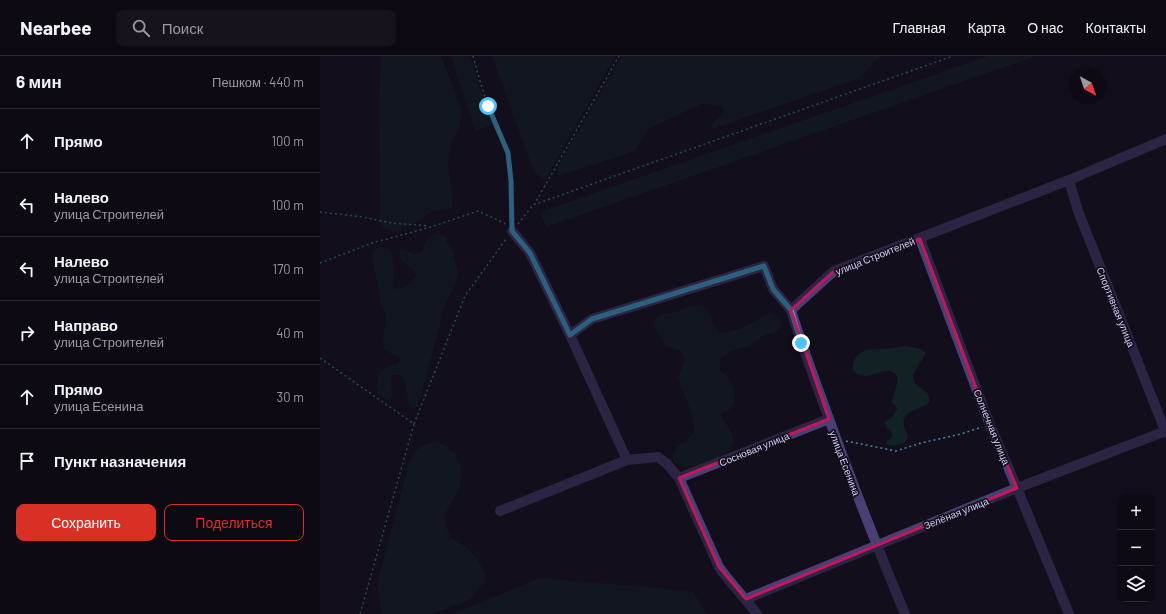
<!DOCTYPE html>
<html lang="ru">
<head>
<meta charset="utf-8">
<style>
	:root { --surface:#0e0a14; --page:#17131d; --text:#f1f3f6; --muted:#9b9aa0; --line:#2e2b34; --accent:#d93025 }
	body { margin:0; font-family:Barlow,sans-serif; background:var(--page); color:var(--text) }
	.controls { position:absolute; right:12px; bottom:12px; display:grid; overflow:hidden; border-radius:8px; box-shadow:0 1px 3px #0004 }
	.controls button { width:36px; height:36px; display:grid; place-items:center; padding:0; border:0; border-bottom:1px solid var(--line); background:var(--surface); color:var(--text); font:20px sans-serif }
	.compass { position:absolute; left:750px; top:12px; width:36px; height:36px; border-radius:50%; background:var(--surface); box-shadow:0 1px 3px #0004; rotate:140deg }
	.stop { position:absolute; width:12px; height:12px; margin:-9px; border:3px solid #4fc3f7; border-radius:50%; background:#fff }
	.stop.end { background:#4fc3f7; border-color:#fff; box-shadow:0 1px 4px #0008 }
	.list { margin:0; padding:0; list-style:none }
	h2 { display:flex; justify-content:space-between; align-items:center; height:52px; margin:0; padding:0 16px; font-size:17px }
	h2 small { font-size:13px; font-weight:400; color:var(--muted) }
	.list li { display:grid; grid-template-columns:26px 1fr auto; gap:12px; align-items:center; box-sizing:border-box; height:64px; padding:0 16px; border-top:1px solid var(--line) }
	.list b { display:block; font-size:15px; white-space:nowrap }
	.list p { margin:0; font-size:13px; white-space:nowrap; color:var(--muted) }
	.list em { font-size:13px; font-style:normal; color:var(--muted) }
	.actions { display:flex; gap:8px; padding:12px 16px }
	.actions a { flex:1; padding:9px 0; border:1px solid var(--accent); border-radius:8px; text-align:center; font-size:14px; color:var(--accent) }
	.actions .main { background:var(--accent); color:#fff }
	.icon { flex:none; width:22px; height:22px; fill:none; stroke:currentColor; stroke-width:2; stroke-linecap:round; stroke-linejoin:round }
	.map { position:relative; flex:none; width:846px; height:558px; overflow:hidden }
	header { display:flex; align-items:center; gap:24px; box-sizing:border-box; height:56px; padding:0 20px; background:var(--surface); border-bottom:1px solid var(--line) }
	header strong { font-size:19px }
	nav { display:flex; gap:22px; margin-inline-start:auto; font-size:14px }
	.search { width:280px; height:36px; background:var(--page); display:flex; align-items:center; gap:10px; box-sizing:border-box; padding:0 14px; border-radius:8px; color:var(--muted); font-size:15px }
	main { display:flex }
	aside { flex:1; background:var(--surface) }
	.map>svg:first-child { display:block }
	.green { fill:#122124 }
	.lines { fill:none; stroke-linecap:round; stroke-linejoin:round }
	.path { stroke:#3c939e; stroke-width:1.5; stroke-dasharray:2 3; stroke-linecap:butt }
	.minor { stroke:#4a3f74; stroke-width:10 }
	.route { stroke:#4fc3f7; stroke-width:5 }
	.marked { fill:none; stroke:#c2185b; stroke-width:3; stroke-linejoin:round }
	.labels { text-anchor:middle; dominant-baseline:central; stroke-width:3.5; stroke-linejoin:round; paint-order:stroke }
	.street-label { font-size:10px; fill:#dacef8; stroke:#120e1b }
</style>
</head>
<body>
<header>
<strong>Nearbee</strong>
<div class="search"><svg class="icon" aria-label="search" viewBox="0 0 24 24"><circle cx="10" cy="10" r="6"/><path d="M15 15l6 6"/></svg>Поиск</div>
<nav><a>Главная</a><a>Карта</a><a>О нас</a><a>Контакты</a></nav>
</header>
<main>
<aside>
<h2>6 мин<small>Пешком · 440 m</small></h2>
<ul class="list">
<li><svg class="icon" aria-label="ahead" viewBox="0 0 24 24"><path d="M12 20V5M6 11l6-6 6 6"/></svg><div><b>Прямо</b></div><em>100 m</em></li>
<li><svg class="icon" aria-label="left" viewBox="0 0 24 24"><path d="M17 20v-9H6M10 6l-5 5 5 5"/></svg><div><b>Налево</b><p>улица Строителей</p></div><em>100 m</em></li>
<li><svg class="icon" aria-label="left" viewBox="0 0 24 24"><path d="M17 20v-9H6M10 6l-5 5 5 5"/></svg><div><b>Налево</b><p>улица Строителей</p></div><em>170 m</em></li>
<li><svg class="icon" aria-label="right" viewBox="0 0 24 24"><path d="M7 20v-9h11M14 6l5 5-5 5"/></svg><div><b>Направо</b><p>улица Строителей</p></div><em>40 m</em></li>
<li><svg class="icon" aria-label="ahead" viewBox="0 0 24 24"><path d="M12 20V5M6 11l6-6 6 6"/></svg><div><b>Прямо</b><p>улица Есенина</p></div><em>30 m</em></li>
<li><svg class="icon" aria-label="arrive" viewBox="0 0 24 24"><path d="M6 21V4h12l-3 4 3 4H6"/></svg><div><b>Пункт назначения</b></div></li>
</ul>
<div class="actions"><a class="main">Сохранить</a><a>Поделиться</a></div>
</aside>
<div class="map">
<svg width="846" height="558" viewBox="0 0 846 558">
	<rect width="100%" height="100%" fill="#120e1b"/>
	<path class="green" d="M61,0H121L142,54L138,77L133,81L129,97L128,109L133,146L132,151L128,154L112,155L93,168L80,174L70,176L65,173L61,169L60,159L59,45Z
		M131,0H150L172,69L155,75Z
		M172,0H295L225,124L214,116Z
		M302,0H560L540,22L392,73L391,68L404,56L402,50L383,47L330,72L315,95L238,120L237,112Z
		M668,0H716L226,171L220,156Z
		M117,177L121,178L125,180L127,187L132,193L139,219L124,251L120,269L98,350L95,353L91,352L89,349L85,325L80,319H72C70,327 73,335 71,343L68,344C52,338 54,316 69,310C72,308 75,309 78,308L80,304V301L70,297L64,293L63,279L66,263V259L61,249L52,199C53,196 54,193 58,192C78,183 72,221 74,230L77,233C85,232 92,227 96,219C92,208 81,210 79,196L81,193C87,194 92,199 99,199C107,189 101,184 117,177Z
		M377,250C395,250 389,270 401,277L408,276L423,272L448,258C452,257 456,259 459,262C464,267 460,273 455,276C451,278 447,278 443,280C438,283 433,288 428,290C419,294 409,293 402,301C399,304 399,311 401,315C403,318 406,319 408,322C414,329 418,342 412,351C410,354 405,355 402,357L401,361C405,368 412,373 413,382C414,385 412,391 410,393C403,403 362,419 355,406C346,390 372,385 374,375C376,366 362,332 358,322C361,312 369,303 360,294C346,291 343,287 337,275C336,271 333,267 335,263C339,257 350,258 356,256C364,253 369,250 377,250Z
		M585,290L598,292L605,296C605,302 602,303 599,308C597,312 595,316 593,320L595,327L608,338L610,345C603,356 581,351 584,370C585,375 588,378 588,382C584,389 573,392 566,388V386L572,381C573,376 570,374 566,371L565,366L572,361L577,353L576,350L572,347C572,337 579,330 577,320C568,307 552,324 539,319C525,312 537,296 547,294C553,293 558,293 563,293C570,293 577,291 585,290Z
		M117,386C134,392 143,405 141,423C140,426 141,430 140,432C137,442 125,452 125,462C125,471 129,481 137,486C140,488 144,489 147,492C155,497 167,517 166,526L157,533L155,539L148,545L111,558H62L58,536V524L89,407C93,393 103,387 117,386Z
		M220,522L339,532L373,536L387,558H133Z"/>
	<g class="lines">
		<path class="path" d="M153,0L157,15L168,51L188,97L191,125V165
			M214,149L299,0
			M0,156L43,161L71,167L109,170
			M198,168L213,149L633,0
			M0,207L52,187L111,171L158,155L184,167L186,169
			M0,302L94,368L40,558
			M94,368L145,240L186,183
			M526,385L576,395L601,387L641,378L662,371"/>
		<path class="minor" d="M749,124L758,155L846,377
			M192,175L210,197L250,279L307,404
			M600,183L670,369L697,432L749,558
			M471,254C482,290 495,325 508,360C532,427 558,493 585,558
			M250,279L272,263L444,210L453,233L471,254L514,215L749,124L846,83
			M359,422L509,363
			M180,455L307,404L338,401L347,408L359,422L399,511C411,528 425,542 437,558
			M426,543L697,432L846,375"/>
	</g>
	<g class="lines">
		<path class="route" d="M168,50L188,97L191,125L192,175L210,197L250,279L272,263L444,210L453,233L471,254L481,287"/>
	</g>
	<path d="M0 0H846V558H0ZM600,183L670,369L697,432L426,543L399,511L359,422L509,363L471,254L514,215Z" fill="#120e1b" fill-opacity=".55" fill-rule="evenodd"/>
	<path class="marked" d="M600,183L670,369L697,432L426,543L399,511L359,422L509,363L471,254L514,215Z"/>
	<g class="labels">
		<g class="street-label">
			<text transform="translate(555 200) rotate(-22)">улица Строителей</text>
			<text transform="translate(796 251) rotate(68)">Спортивная улица</text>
			<text transform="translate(672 371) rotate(68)">Солнечная улица</text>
			<text transform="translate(434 393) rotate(-22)">Сосновая улица</text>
			<text transform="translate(525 407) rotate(69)">улица Есенина</text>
			<text transform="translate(636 457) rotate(-22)">Зелёная улица</text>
		</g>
	</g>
</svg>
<div class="controls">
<button>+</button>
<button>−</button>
<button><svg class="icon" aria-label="layers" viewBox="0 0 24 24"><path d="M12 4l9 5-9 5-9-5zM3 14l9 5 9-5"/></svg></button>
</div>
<svg class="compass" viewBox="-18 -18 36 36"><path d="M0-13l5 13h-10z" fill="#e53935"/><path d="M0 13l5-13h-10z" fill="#9b9aa0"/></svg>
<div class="stop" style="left:168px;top:50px"></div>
<div class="stop end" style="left:481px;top:287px"></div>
</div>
</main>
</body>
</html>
